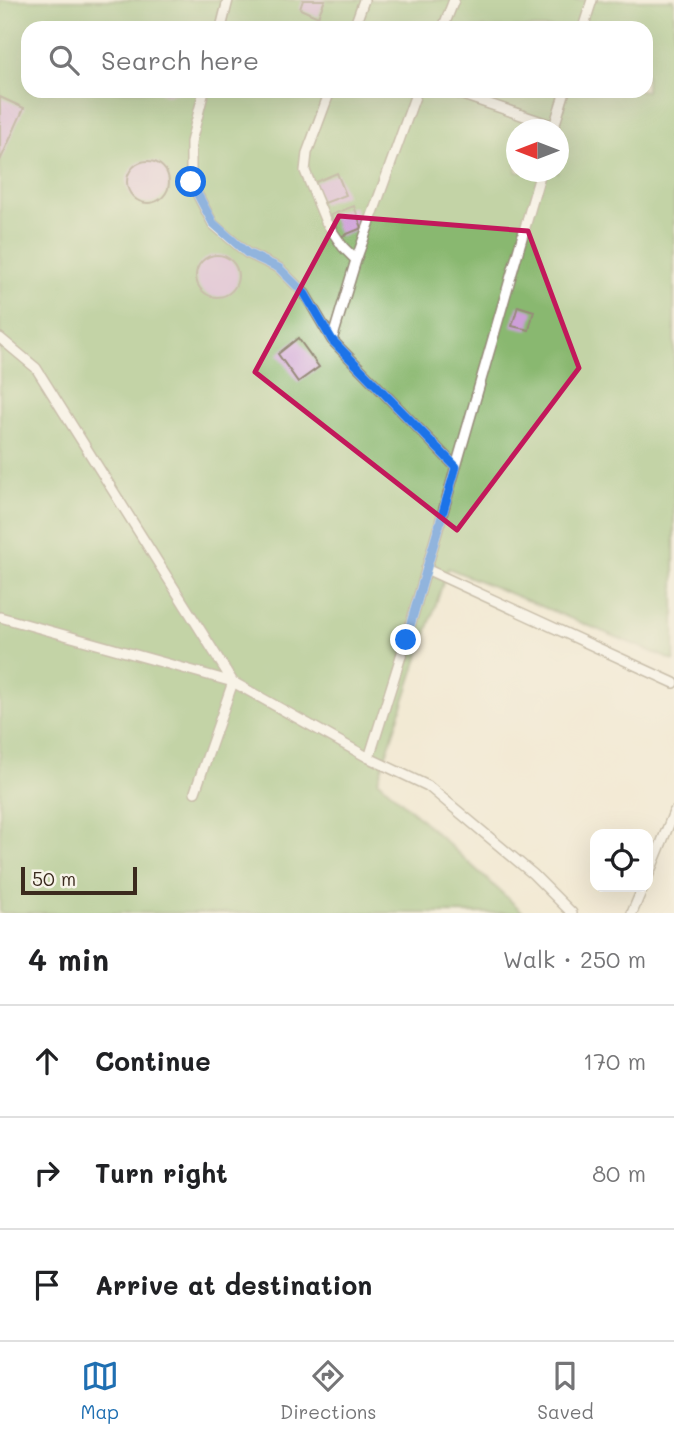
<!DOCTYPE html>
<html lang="en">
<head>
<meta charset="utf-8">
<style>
	:root { --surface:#fff; --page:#f2f2f2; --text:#202124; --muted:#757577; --line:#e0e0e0; --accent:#1f6fb2 }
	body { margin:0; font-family:Mali,sans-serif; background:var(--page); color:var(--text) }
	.controls { position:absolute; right:21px; bottom:21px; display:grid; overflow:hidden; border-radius:14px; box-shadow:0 7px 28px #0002 }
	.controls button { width:63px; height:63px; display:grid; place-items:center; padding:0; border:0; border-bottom:2px solid var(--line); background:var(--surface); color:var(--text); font:35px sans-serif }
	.compass { position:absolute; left:506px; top:119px; width:63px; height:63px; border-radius:50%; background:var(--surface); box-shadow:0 7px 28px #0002; rotate:270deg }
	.scale { position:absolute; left:21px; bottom:18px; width:116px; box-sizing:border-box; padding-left:7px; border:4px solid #3b2a1e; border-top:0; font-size:19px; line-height:24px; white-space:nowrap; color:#3b2a1e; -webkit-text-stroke:5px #f7f3e8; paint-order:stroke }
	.stop { position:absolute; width:21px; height:21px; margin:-16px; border:5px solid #1a73e8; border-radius:50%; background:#fff }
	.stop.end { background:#1a73e8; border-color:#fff; box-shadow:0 2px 7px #0008 }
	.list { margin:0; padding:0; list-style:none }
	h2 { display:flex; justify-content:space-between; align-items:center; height:91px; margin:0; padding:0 28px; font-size:30px }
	h2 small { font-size:23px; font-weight:400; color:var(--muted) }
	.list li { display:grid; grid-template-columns:46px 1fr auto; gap:21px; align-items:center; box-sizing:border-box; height:112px; padding:0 28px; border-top:2px solid var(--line) }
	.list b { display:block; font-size:26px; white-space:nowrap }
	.list em { font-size:23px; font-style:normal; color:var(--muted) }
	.icon { flex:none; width:38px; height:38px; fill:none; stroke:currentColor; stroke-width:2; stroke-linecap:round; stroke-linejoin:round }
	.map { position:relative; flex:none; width:674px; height:913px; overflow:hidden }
	.search { position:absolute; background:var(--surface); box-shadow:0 7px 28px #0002; left:21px; right:21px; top:21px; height:77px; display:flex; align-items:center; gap:18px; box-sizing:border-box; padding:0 24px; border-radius:21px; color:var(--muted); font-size:26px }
	.sheet { height:427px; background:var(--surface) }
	nav { display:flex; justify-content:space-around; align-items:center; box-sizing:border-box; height:98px; border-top:2px solid var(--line); background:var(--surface); font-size:19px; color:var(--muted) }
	nav a { display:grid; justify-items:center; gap:4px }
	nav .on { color:var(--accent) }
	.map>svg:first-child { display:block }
	.forest { fill:#89b870; stroke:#627147; stroke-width:2; fill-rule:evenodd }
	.building { fill:#ce9fd9 }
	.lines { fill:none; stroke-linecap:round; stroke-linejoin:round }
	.service-casing { stroke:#968a79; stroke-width:12 }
	.service { stroke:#fff; stroke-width:9 }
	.route { stroke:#1a73e8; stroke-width:9 }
	.marked { fill:none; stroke:#c2185b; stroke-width:5; stroke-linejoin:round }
</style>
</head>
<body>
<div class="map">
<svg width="674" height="913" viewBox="0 0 674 913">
	<rect width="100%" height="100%" fill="#f7f3e8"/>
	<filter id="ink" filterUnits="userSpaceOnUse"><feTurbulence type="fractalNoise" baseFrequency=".0143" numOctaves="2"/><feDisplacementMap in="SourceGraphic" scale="14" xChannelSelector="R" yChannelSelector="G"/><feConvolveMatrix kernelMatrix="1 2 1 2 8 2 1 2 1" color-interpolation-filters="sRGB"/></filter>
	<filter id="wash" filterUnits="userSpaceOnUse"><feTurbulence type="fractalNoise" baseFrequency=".00686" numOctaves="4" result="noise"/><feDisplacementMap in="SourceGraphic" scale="28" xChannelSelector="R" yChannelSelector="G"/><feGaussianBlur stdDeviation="1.57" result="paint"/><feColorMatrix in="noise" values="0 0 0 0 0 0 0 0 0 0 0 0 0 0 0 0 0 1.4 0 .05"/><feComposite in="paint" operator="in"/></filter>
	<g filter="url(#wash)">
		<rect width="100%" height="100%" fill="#f2ead4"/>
		<path class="forest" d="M0,0H674V661L448,568L378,780L524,913H0ZM28,28H646V91H28ZM516,130H558V172H516Z"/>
		<g id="blocks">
			<path class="building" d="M303,0H325L318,17L300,9Z
				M158,91H183L167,95Z
				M0,97L24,108L0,161Z
				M127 182a21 21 0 1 1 42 0a21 21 0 1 1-42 0Z
				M337,173L346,195L322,204L313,183Z
				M354,206L362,228L340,237L331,215Z
				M196 276a21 21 0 1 1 42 0a21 21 0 1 1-42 0Z
				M518,306L534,311L529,330L512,326Z
				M298,338L319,367L298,382L278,354Z"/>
		</g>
	</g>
	<g filter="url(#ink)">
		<use href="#blocks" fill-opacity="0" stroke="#968a79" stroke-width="2"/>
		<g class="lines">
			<g class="service-casing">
				<path id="service" d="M221,28L228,0
					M354,28L364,0
					M443,28L454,0
					M583,28L592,0
					M204,91L191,142V182L213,224L247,253L279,268L305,294L332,340L456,467
					M330,91L307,153L305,171L326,222L343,247L356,260
					M451,91L554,126
					M553,130L565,91
					M0,338L36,368L233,682
					M332,340L356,260L417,91
					M426,569L674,683
					M0,617L233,682L369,758L428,786L533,874L572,913
					M369,758L406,640L541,172
					M195,792L233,682
					M648,876L674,812
					M632,913L643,887"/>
			</g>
			<use href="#service" class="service"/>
		</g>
	</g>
	<g class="lines" filter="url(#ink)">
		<path class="route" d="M191,182L213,223L247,253L279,268L305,294L332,340L456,467L406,640"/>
	</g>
	<path d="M0 0H674V913H0ZM339,216L528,231L579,368L457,530L255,372Z" fill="#f2ead4" fill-opacity=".55" fill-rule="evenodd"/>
	<path class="marked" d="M339,216L528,231L579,368L457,530L255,372Z"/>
</svg>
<div class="controls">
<button><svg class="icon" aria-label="locate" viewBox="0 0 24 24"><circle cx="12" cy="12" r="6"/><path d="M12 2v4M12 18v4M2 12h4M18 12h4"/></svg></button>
</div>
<svg class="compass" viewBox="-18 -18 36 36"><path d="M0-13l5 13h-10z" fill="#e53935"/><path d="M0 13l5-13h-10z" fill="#757577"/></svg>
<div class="scale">50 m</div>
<div class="stop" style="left:191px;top:182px"></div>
<div class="stop end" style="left:406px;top:640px"></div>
<div class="search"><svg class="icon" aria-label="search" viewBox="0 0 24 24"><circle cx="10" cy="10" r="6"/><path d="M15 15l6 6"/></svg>Search here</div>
</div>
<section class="sheet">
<h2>4 min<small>Walk · 250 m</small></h2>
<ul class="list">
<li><svg class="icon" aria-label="ahead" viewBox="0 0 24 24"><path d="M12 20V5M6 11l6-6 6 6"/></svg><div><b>Continue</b></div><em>170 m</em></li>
<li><svg class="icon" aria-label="right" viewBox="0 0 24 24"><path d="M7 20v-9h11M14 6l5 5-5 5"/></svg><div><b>Turn right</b></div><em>80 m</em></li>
<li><svg class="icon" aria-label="arrive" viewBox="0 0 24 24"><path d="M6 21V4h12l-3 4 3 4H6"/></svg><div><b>Arrive at destination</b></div></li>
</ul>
</section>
<nav>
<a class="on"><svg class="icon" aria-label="map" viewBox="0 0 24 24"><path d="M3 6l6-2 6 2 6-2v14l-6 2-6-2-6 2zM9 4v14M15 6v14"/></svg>Map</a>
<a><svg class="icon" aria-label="directions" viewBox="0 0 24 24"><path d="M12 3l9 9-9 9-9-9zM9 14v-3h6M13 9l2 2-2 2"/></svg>Directions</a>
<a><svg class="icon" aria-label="saved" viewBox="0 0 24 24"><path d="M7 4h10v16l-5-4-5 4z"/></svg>Saved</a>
</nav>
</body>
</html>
